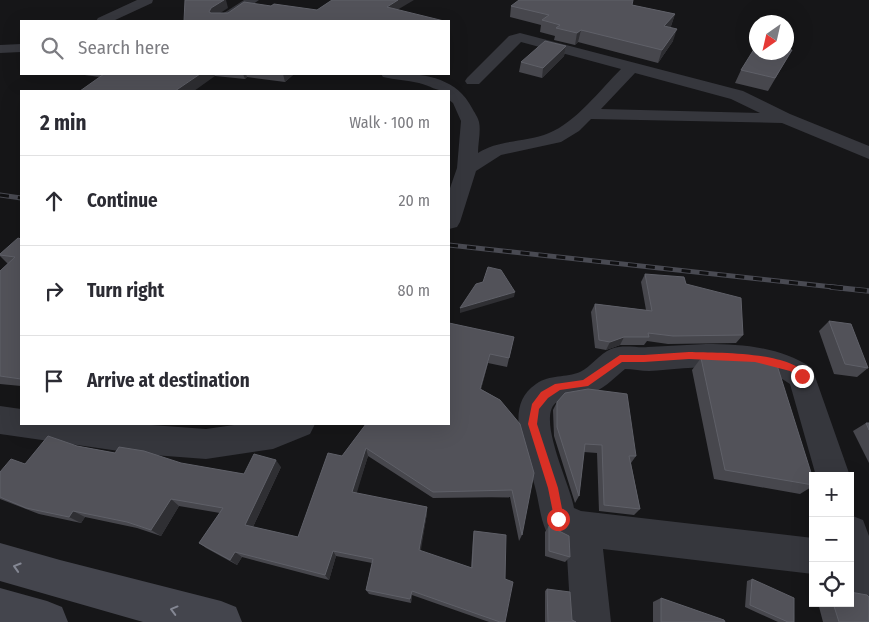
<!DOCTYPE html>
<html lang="en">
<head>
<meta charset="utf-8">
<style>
	:root { --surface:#fff; --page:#f7f7f7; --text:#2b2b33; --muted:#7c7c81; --line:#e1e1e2 }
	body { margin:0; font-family:"Fira Sans Condensed",sans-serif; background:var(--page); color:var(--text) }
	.controls { position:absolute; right:15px; bottom:15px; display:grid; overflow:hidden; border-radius:0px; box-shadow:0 5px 20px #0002 }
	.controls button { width:45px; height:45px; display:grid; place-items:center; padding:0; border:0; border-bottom:1px solid var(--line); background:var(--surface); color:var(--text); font:25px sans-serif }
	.compass { position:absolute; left:749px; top:15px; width:45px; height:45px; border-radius:50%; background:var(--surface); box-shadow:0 5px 20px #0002; rotate:214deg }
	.stop { position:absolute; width:15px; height:15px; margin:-11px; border:4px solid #d93025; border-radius:50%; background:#fff }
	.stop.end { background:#d93025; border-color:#fff; box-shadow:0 1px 5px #0008 }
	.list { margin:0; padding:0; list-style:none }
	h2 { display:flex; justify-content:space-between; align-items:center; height:65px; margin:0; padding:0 20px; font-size:21px }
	h2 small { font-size:16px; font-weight:400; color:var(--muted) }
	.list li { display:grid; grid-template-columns:32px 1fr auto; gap:15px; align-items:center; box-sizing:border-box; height:90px; padding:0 20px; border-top:1px solid var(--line) }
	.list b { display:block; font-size:19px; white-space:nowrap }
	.list em { font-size:16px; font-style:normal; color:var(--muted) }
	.icon { flex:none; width:28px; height:28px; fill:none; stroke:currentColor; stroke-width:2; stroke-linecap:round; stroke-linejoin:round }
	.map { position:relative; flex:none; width:869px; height:622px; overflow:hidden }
	.search { position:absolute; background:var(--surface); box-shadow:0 5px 20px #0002; left:20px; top:20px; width:430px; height:55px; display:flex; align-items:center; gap:12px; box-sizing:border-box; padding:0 18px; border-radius:0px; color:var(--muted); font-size:19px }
	.panel { position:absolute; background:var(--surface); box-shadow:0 5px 20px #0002; left:20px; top:90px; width:430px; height:335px; border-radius:0px }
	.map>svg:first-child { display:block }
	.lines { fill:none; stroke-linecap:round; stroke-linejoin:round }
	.street { fill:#36373d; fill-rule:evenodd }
	.secondary { fill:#44454d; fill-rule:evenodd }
	.rail-far1-casing { stroke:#494a52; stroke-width:5 }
	.rail-casing { stroke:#494a52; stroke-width:5.5 }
	.rail-far1 { stroke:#111113; stroke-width:3; stroke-dasharray:9; stroke-linecap:butt }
	.rail { stroke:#111113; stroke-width:4; stroke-dasharray:12; stroke-linecap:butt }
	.wall { fill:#47474d }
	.shaded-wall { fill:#2f2f33 }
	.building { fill:#525259; stroke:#5f6068 }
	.oneway { stroke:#848793 }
	.route { fill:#d93025 }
</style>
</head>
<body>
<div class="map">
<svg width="869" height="622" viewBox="0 0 869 622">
	<rect width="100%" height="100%" fill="#161618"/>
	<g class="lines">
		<path class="street" d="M137,0H153L152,3L113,21H96L98,18Z
			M244,0H259L230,21H214L216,18Z
			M520,33L743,91L790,114L869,146V159L782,123L591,119L579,131L561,142L501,155L476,171L460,222L457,227L449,229V191L457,168L461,121L453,103L449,100V91C435,91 431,86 419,83C407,80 395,80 383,77L381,74C415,72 455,74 472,108C474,112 478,117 479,122C481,131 478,143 478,153C499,139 525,143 549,133C575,123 601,89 621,69L521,42L479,84H467L465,81L467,78L509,36ZM635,73L731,99L760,113L601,109Z
			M21,44V52L0,53V45Z
			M706,344C743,344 780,347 812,368L850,476H816L790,384C751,357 693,369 649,371C641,371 633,369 625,369C613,379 603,390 587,395C578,398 565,397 557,402C535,416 571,486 574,508L581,511L813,538V574L603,549L611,622H571L566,540L546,531C540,517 539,502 535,487C528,457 501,407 536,384C550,374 566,378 580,372C591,367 599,354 611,349C624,344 635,348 648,347C667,346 687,345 706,344Z
			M0,406L21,409V424H138L206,429L241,424H315L310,434L273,449L206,459L140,454L0,434Z
			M850,515L863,520L869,536V606L855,601L850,588Z"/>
		<path class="secondary" d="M0,543L60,560L221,601L236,607L242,622H143L0,581Z
			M0,588L47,601L62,607L68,622H0Z"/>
		<g class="rail-far1-casing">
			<path id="rail-far1" d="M0,195L21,198
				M449,245L842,288"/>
		</g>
		<g class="rail-casing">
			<path id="rail" d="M831,287L869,291"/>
		</g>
		<use href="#rail-far1" class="rail-far1"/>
		<use href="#rail" class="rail"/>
	</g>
	<path class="wall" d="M632,5L675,14L671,26L669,28L673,41L658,63L578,42L575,45L554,40L555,36L540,32L541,25L510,17L511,6Z
		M566,46L564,56L542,78L519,72L521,62Z
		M792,50L768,91L735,83L741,70Z
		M77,74H294L285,82L247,77L245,79L215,76L100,77Z
		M21,239V386L0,384V271L8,264L0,256V254Z
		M645,274L686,284L743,335L736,343L668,344L647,341L644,345H620L606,350L595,348L591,312L595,304L646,310L641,282Z
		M829,321L868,368L857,377L834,374L819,331Z
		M449,323L514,337L507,367L488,363L481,389L500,400L522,535L519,541L510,497L433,498L368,456L356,493L427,507V513L420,551L471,568L473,537L474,531L505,622H489L412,595L411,603L369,594L366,590L372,563L336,556L329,580L242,557L237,565L206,548L199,543L220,513L179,506L161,536L137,528L85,517L81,523L39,514L0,499V472L77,446L115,453L244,474L281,467L253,527L298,537L342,456L449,424Z
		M701,358L813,479V486L800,494L714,479L692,370Z
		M557,402L636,456L631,463L640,509L634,515L599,511L597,453L584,452L579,496L575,503L554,436L553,410Z
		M866,423H869V463L853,431Z
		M549,526L570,557L565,562L545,556V532Z
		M752,579L794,622H778L745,607L747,581Z
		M547,589L572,620L576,622H545V591Z
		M661,598L725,622H653V602Z
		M818,603H850L869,622H823Z"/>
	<path class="shaded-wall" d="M224,0H226L228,8L214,17L209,12L211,8Z
		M398,0H414L387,16V7Z
		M675,14L671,26L660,38L664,26Z
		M677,29L673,41L658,63L662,50Z
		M581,30L578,42L575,45L577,33Z
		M566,46L564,56L542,78L543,68Z
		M200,74H214L215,76L194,91H175Z
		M243,74H246L247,77L245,79Z
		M283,74H294L285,82Z
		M515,292L514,297L460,313V308Z
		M624,337L620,345L606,350L610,342Z
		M490,354L488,363L479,397L480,389Z
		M366,448L368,456L355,499L352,492Z
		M276,460L281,467L251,531L245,525Z
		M171,499L179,506L161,536L151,530Z
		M427,507V513L420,556L419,550Z
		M73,511L85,517L81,523L69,517Z
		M333,551L336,556L329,580L325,575Z
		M235,552L242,557L237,565L230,560Z
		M412,591V595L411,603L410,599Z"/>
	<path class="building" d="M185,0H224L211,8L209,12L211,13H228L244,2L271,6L274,4L317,10L332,0H398L387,7L444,21H184Z
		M519,0H633L632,5L675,14L664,26L677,29L662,50L581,30L577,33L556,28L560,25L542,20L549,15L511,6Z
		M545,41L566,46L543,68L521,62Z
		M756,46V52H786V49L792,50L775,78L741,70Z
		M104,74H200L175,91H80Z
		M18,238L21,239V379L0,376V271L15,257L0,255V254Z
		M488,267L501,270L515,292L460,308L476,284L483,282Z
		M645,274L684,277L686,284L741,298L743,335L673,336L648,333L649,337H624L610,342L599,340L595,304L652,311Z
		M829,321L851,324L868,368L845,364Z
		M449,323L514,337L509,358L490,354L480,389L500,400L520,424L534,473L522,535L512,490L433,492L366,448L352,492L427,507L419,550L472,568L474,531L506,535L505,579L513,582L505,622H500L412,591L410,599L366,590L373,559L333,551L325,575L235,552L230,560L199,543L223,508L171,499L151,530L127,522L73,511L69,517L26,508L0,497V472L11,459L25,464L48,436L77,446L115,453L119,447L144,451L181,463L244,474L254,454L276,460L245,525L298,537L328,453L342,456L366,424H449Z
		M701,358H750L776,362L813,479V485L725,470Z
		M588,389L627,394L636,456H629L640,509L604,505L602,445L585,444L579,496L557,427V402L565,393Z
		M866,423H869V430Z
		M549,526L569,536L570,557L549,551Z
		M752,579L794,598V622H788L750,605Z
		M547,589L570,592L572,620L576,622H548Z
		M850,592L867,595L869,597V622H839L833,603H850Z
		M661,598L724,620L725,622H661Z"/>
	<defs><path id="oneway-chevron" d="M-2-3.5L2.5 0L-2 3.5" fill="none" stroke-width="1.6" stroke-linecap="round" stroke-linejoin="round" transform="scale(1.25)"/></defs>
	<g class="oneway">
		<use href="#oneway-chevron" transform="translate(17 567) rotate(-163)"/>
		<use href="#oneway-chevron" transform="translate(174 610) rotate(-165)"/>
	</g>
	<path class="route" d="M689,352C716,353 792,351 807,376L802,380L790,371L755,362L689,359L644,362H622L588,386L560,390L548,398L539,409L537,424L558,488L564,519L562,522L558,524L555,522L548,488L528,424L532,404L541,392L555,384L583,380L620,355H644Z"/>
</svg>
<div class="controls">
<button>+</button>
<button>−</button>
<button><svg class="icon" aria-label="locate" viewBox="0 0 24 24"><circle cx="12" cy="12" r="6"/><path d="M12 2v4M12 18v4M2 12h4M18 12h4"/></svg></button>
</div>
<svg class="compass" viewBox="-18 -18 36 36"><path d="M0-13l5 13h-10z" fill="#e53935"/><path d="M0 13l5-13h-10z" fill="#7c7c81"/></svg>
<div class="stop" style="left:558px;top:519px"></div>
<div class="stop end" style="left:802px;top:376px"></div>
<div class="search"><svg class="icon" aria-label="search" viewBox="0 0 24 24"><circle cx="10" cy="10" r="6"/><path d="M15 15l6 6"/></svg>Search here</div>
<section class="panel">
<h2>2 min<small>Walk · 100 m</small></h2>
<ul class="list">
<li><svg class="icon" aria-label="ahead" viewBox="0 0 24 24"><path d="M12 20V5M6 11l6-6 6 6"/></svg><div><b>Continue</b></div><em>20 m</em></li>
<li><svg class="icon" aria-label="right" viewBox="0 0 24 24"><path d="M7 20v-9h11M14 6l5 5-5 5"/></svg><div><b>Turn right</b></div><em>80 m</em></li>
<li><svg class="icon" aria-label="arrive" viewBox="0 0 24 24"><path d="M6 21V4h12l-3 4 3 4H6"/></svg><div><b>Arrive at destination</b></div></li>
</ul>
</section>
</div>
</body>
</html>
